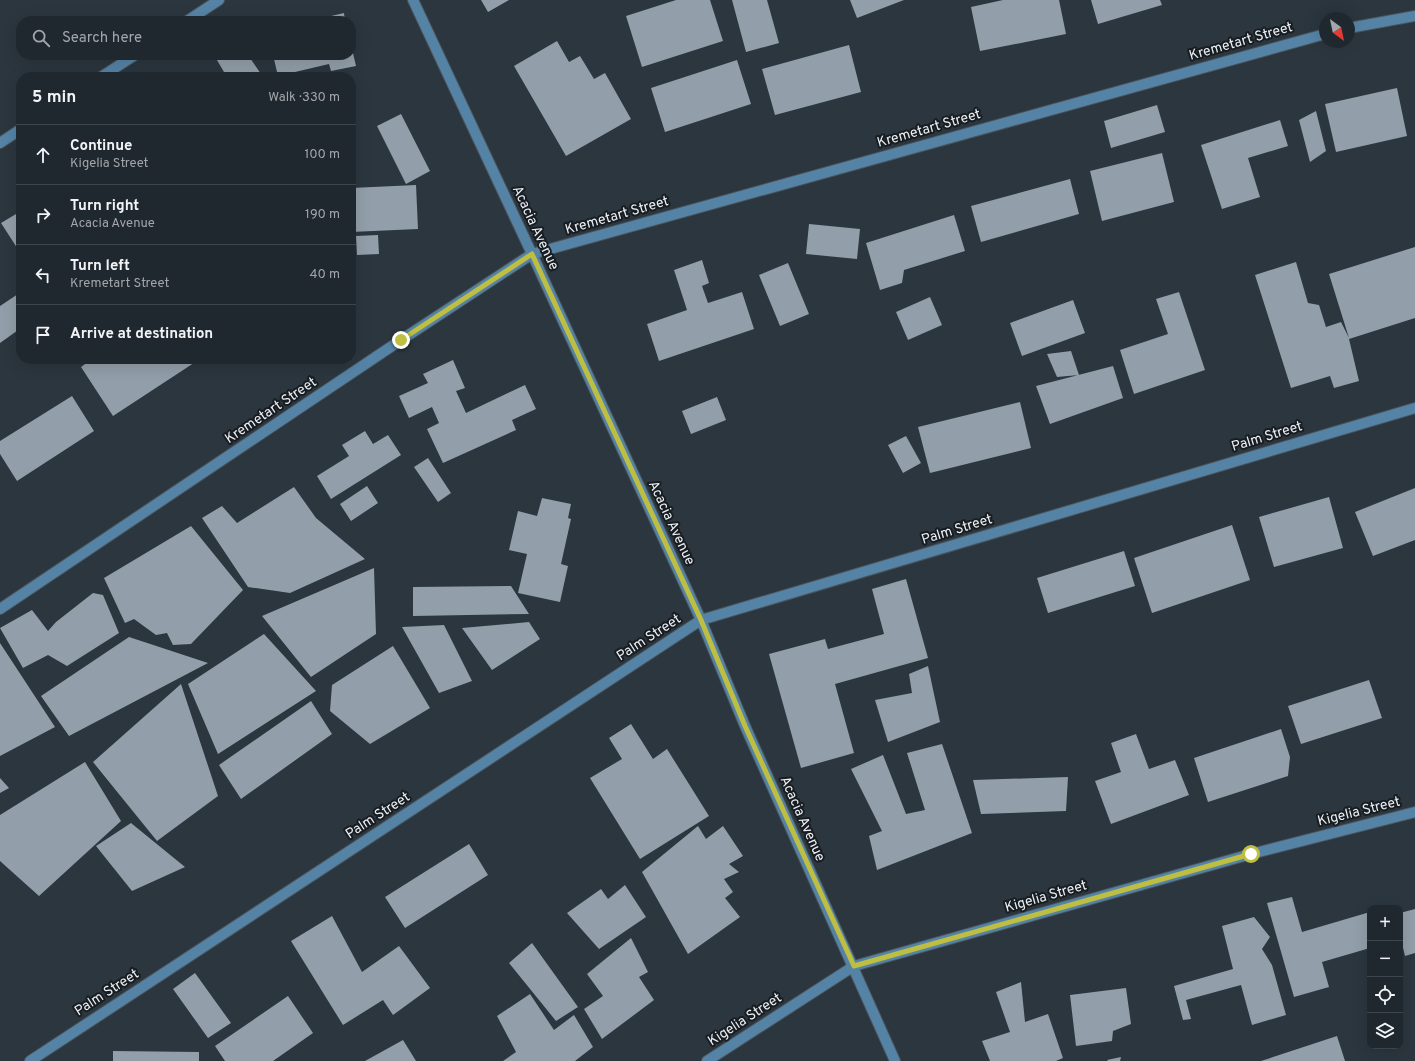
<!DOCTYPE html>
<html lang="en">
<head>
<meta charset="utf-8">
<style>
	:root { --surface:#20282f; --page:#2d343b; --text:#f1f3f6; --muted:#a2a6aa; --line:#3d444b }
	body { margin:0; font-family:Overpass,sans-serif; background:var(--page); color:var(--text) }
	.controls { position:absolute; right:12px; bottom:12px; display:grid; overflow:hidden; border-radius:8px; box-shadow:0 4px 16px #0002 }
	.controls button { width:36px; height:36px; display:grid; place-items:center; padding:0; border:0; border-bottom:1px solid var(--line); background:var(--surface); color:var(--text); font:20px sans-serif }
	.compass { position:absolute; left:1319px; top:12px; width:36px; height:36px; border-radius:50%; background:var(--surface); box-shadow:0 4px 16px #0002; rotate:147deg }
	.stop { position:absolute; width:12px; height:12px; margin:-9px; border:3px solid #bebe42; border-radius:50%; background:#fff }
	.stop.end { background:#bebe42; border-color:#fff; box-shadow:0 1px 4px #0008 }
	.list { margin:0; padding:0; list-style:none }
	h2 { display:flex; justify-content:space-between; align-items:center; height:52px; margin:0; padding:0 16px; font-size:17px }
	h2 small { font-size:13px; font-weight:400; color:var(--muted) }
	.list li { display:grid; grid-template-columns:26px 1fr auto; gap:12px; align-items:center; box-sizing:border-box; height:60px; padding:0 16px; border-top:1px solid var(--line) }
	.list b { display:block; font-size:15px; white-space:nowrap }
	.list p { margin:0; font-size:13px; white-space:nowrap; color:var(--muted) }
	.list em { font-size:13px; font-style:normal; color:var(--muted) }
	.icon { flex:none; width:22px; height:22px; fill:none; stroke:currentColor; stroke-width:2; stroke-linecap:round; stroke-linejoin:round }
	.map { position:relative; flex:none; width:1415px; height:1061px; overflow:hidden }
	.search { position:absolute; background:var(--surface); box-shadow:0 4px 16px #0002; left:16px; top:16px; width:340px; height:44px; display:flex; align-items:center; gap:10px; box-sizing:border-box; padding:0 14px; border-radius:16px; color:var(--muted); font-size:15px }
	.panel { position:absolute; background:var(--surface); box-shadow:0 4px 16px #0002; left:16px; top:72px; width:340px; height:292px; border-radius:16px }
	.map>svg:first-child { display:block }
	.building { fill:#929ea9 }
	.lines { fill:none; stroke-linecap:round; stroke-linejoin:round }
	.minor-casing { stroke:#4a545c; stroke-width:12 }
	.minor { stroke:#5583a6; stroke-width:10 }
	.route { stroke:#bebe42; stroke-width:5 }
	.labels { text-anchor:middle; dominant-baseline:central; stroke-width:4; stroke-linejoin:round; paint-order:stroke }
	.street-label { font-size:14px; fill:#eaf0f6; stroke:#181d21 }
</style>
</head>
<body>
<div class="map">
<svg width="1415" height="1061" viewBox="0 0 1415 1061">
	<rect width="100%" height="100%" fill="#2b363f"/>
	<path class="building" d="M481,0H509L488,12Z
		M676,0H710L723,41L642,67L626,16Z
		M732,0H767L779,43L746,52Z
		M850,0H904L857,18Z
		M1003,0H1059L1066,34L980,51L971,7Z
		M1091,0H1160L1162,5L1098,24Z
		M344,13L345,21H315L314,20Z
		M557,41L569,62L580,56L594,79L605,73L631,119L566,156L514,66Z
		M849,45L861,92L775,115L762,69Z
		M352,49L356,66L331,71L329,64L278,76L273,55H351Z
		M214,55H248L263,77H216L224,72Z
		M737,60L751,104L665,132L651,88Z
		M1397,88L1407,136L1336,152L1325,104Z
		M1157,105L1165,132L1111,148L1104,121Z
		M1316,111L1326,151L1310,162L1299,120Z
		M401,114L430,171L406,184L377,126Z
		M1280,120L1288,146L1248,158L1260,197L1222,209L1201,145Z
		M1162,153L1174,202L1102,221L1090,171Z
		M1070,179L1079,214L981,242L971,206Z
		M416,185L418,229L351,232V188Z
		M21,211V254L1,223Z
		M954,215L965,251L904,270L902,283L880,290L866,243Z
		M809,224L860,229L857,259L806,254Z
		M378,235L379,254L357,255L356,236Z
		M1415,247V318L1349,339L1359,381L1334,388L1330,376L1291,388L1255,275L1296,262L1308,303L1319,305L1326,327L1341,322L1349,338L1329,274Z
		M702,260L709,283L702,286L708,303L742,292L754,329L659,361L647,324L687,310L674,270Z
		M788,263L809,314L780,326L759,275Z
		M21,292V328L0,343V306Z
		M1179,292L1205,370L1134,394L1120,350L1168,334L1156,299Z
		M930,297L942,325L908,340L896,312Z
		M1073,300L1085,333L1022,356L1010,323Z
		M1071,351L1079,375L1057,377L1047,354Z
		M92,359H200L113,416L81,367Z
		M453,360L465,388L456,391L466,413L525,385L536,409L512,420L516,430L443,463L427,429L439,423L432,407L409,418L399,396L428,383L423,374Z
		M1113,366L1123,398L1050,424L1036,386Z
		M72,396L94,431L17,481L0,454V441Z
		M717,397L726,420L691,434L682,411Z
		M1020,402L1031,448L930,473L918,427Z
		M365,431L373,444L388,435L401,455L331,499L317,476L349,456L342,445Z
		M906,436L921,463L903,473L888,445Z
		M428,458L451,493L438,502L414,467Z
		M367,486L378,503L351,521L340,504Z
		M294,487L316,518L365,559L290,593L248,587L202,518L222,506L237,523Z
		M1415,488V540L1373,556L1355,512Z
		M1329,497L1343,548L1274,567L1259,517Z
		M542,498L571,504L568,518L571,519L561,564L568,566L560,602L518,593L527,554L509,550L518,511L537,516Z
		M1232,525L1250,580L1152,613L1134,558Z
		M191,526L243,590L191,644L173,645L167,633L156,635L134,619L125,623L104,578Z
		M1124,551L1135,586L1048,613L1037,578Z
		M374,568L376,634L311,677L262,616Z
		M906,579L928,658L835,684L854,753L801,768L769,654L825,639L828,649L884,634L872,589Z
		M511,586L529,614L413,616V587Z
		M93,593L103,595L119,633L67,666L48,655L23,668L0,628L32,610L48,631L56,622Z
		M529,622L540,639L492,670L462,628Z
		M444,625L472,681L439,693L402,627Z
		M264,634L316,691L218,754L188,684Z
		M129,637L208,663L69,736L41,696Z
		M0,643L55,727L0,756Z
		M393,646L430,708L370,744L330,711L332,685Z
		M928,666L940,722L888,742L875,700L912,693L909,674Z
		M1369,680L1382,718L1301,744L1288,706Z
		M181,684L218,796L157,841L93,762Z
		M311,701L332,734L241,799L219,765Z
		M631,724L653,759L667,749L709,816L640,859L590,778L622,759L609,738Z
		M1281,729L1290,757L1288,776L1208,802L1194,758Z
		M1136,734L1149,769L1175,760L1189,795L1111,824L1095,781L1121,772L1111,743Z
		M942,744L972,833L877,870L869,836L882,831L851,769L883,755L906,814L925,810L907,753Z
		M85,762L121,821L39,896L0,861V815Z
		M1068,777L1066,811L981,814L973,780Z
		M0,778L9,788L0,793Z
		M131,823L185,867L132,891L96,846Z
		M698,826L706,839L723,826L743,856L729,864L739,872L724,879L733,892L725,898L740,917L688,954L642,872Z
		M469,844L488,875L405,928L385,897Z
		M625,885L646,917L599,949L567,913L601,889L608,899Z
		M1292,897L1302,932L1370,912V948L1322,962L1329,987L1294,997L1267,903Z
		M1415,909V953L1405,956L1400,935V913Z
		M332,916L362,972L399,946L430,988L393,1015L383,1000L343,1025L291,941Z
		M1254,917L1270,937L1262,949L1272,965L1286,1015L1252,1025L1241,985L1186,1000L1191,1019L1183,1020L1174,986L1233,969L1222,926Z
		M631,938L648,972L639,977L654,1000L602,1039L584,1009L603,996L587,974Z
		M532,943L578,1007L556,1021L509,963Z
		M195,973L231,1023L208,1038L173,989Z
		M1021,982L1025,1022L1048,1014L1063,1058L1056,1061H990L982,1041L1010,1032L996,992Z
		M1126,988L1131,1024L1113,1031L1112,1041L1076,1046L1070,995Z
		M530,994L554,1030L574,1015L593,1047L575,1061H503L516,1052L497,1016Z
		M288,996L313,1033L273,1061H225L215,1046Z
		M1337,1036L1345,1061H1261Z
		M403,1040L416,1061H365Z
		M113,1051L199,1052V1061H113Z
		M1121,1057L1120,1061H1108L1107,1060Z"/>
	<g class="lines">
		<g class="minor-casing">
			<path id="minor" d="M413,0L532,254L701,620L745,726L895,1061
				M187,21L219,0
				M1349,28L1415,16
				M101,77L135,55
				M0,143L21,129
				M0,609L401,340L532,254L1325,34
				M30,1061L701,620L1415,408
				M707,1061L854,966L1251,854L1415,812"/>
		</g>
		<use href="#minor" class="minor"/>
	</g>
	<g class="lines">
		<path class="route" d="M401,340L532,254L701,620L745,726L854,966L1251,854"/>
	</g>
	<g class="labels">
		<g class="street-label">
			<text transform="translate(1241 42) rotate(-16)">Kremetart Street</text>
			<text transform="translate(929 129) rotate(-16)">Kremetart Street</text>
			<text transform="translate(617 216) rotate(-16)">Kremetart Street</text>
			<text transform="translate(535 228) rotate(65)">Acacia Avenue</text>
			<text transform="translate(271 411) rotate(-34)">Kremetart Street</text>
			<text transform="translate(1267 437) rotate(-17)">Palm Street</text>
			<text transform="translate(671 523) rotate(65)">Acacia Avenue</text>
			<text transform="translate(957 530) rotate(-17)">Palm Street</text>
			<text transform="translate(649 638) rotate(-33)">Palm Street</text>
			<text transform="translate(1359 812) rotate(-14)">Kigelia Street</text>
			<text transform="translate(378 816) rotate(-33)">Palm Street</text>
			<text transform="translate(802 819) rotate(66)">Acacia Avenue</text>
			<text transform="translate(1046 897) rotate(-16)">Kigelia Street</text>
			<text transform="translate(107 993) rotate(-33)">Palm Street</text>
			<text transform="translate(745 1020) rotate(-33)">Kigelia Street</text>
		</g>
	</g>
</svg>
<div class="controls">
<button>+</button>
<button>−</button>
<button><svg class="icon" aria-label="locate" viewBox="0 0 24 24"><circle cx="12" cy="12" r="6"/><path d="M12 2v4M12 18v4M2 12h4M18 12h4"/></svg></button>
<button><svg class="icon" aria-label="layers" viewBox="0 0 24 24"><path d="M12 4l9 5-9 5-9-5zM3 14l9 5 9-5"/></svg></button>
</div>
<svg class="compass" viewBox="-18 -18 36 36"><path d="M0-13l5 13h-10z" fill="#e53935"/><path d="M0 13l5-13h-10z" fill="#a2a6aa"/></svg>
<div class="stop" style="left:1251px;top:854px"></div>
<div class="stop end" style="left:401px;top:340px"></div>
<div class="search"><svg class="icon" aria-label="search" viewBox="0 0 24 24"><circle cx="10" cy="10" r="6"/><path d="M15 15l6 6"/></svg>Search here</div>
<section class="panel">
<h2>5 min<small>Walk · 330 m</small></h2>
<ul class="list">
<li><svg class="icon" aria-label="ahead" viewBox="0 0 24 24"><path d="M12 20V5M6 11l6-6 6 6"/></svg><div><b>Continue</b><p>Kigelia Street</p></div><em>100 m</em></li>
<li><svg class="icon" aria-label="right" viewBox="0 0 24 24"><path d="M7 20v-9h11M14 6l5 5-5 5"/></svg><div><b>Turn right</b><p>Acacia Avenue</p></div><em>190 m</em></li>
<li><svg class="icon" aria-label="left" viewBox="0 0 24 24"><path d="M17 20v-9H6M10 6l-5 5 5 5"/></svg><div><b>Turn left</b><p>Kremetart Street</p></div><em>40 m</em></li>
<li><svg class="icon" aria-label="arrive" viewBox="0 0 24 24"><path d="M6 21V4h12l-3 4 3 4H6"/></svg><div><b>Arrive at destination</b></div></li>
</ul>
</section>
</div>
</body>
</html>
